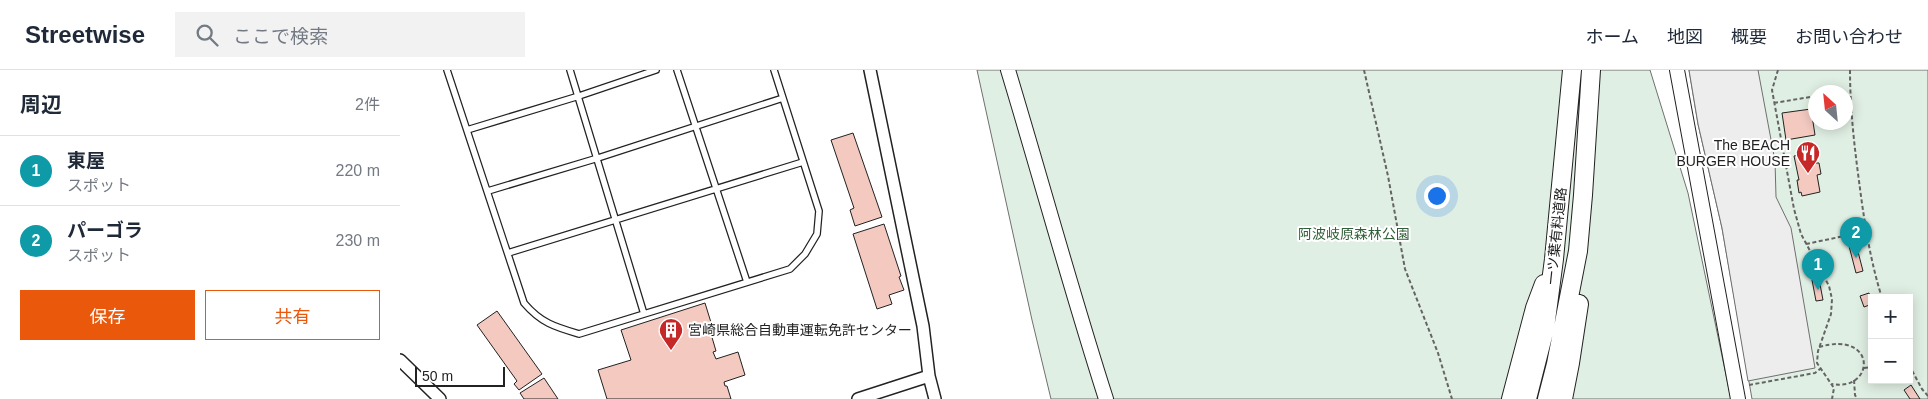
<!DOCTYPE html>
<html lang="ja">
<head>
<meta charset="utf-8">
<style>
	:root { --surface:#fff; --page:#f2f2f3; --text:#1f2937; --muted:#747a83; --line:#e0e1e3; --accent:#ea580c }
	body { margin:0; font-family:Arial,"Noto Sans JP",sans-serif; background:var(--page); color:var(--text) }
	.controls { position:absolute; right:15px; bottom:15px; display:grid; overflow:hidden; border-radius:0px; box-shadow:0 2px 12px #0003 }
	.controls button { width:45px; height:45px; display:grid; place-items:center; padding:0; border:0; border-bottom:1px solid var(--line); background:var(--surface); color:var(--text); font:25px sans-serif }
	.compass { position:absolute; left:1408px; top:15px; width:45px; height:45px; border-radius:50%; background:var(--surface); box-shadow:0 2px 12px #0003; rotate:333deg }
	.scale { position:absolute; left:15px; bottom:12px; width:90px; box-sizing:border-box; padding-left:5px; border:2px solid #222; border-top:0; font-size:14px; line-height:18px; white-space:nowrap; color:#222; -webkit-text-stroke:4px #fff; paint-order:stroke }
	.you { position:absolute; left:1036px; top:125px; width:18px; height:18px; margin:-12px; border:4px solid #fff; border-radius:50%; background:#1a73e8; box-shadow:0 0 0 8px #1a73e833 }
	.badge { display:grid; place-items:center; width:32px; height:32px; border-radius:50%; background:var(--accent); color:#fff; font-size:16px; font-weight:700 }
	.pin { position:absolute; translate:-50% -41px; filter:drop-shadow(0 1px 2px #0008) }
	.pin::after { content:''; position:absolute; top:26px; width:18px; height:15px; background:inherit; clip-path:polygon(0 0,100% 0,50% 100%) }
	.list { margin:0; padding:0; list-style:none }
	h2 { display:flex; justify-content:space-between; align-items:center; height:65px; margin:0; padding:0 20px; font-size:21px }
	h2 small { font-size:16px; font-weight:400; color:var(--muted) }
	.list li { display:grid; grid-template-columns:32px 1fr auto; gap:15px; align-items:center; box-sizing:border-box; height:70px; padding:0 20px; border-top:1px solid var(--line) }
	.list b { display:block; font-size:19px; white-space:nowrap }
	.list p { margin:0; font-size:16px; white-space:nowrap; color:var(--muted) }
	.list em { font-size:16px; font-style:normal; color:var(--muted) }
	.actions { display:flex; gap:10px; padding:15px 20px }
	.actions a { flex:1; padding:11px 0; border:1px solid var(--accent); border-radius:0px; text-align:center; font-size:18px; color:var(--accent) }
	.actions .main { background:var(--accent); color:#fff }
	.icon { flex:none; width:28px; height:28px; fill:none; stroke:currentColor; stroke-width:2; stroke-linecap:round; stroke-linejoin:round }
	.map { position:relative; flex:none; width:1528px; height:329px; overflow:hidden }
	header { display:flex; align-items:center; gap:30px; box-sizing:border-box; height:70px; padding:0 25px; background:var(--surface); border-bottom:1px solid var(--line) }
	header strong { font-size:24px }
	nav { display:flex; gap:28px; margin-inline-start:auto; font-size:18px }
	.search { width:350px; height:45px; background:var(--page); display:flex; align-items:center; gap:12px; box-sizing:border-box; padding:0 18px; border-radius:0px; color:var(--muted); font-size:19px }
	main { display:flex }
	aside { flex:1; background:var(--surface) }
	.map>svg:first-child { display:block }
	.green { fill:#e0efe3; stroke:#6f6f6f; fill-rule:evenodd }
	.parking { fill:#ededed; stroke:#6f6f6f }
	.building { fill:#f3c9c0; stroke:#222 }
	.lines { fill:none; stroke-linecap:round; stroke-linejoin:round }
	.service-casing { stroke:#222; stroke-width:8 }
	.minor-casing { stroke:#222; stroke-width:14 }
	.tertiary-casing { stroke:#222; stroke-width:16 }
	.primary-casing { stroke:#222; stroke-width:20 }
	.path { stroke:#646464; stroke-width:2; stroke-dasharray:4 2.5; stroke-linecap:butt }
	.service { stroke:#fff; stroke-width:5.5 }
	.minor { stroke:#fff; stroke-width:11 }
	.tertiary { stroke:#fff; stroke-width:14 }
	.primary { stroke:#fff; stroke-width:18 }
	.labels { text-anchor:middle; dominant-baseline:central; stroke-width:4; stroke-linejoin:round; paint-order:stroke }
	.poi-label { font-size:14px; fill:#222; stroke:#fff; text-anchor:end }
	.park-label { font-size:14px; fill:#2f5e38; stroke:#fff }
	.street-label { font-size:14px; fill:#222; stroke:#fff }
</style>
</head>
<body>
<header>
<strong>Streetwise</strong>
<div class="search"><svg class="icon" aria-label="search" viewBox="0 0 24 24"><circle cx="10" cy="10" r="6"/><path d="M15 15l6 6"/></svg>ここで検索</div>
<nav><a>ホーム</a><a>地図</a><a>概要</a><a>お問い合わせ</a></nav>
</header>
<main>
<aside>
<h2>周辺<small>2件</small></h2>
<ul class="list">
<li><span class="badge" style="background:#0f9aa8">1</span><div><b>東屋</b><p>スポット</p></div><em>220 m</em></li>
<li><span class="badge" style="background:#0f9aa8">2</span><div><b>パーゴラ</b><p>スポット</p></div><em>230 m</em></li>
</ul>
<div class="actions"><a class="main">保存</a><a>共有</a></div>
</aside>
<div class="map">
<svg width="1528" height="329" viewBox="0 0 1528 329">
	<rect width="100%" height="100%" fill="#fff"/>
	<path class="green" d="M577,0H1250L1288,123L1331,329H651L632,250Z
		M1289,0H1528V329H1352L1322,158L1298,54ZM1416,22H1446V52H1416ZM1472,228H1509V310H1472Z"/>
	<path class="parking" d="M1289,0H1358L1375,91L1376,127L1391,158L1415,298L1348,311L1322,158L1298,54Z"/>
	<path class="building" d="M1411,39L1415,65L1386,70L1382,43Z
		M453,63L482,147L455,156L450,140L454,138L431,70Z
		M1414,82L1416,93H1419L1421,104L1417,105L1420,122L1402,126L1401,122L1399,123L1397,110H1399L1394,86Z
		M484,154L501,206L499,207L504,220L489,225L492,234L477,239L453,164Z
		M1456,174L1463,201L1456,203L1449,176Z
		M1419,209L1423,230L1416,231L1412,210Z
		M1469,223L1472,234L1464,237L1460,226Z
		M305,233L313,259L307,261L308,265L311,264L316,281L313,282L316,289L338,282L345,305L324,312L325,316H327L331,329H207L198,300L231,290L221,260Z
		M97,241L142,304L119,320L114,314L117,311L77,255Z
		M144,308L158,329H124L120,323Z
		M1511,315L1520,329H1510L1504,320Z"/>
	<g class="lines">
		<g class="service-casing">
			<path id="service" d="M47,0L124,233C141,253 155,257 179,264L390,199L405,184L417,164L419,141L374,0
				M170,0L244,244
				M277,0L347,212
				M67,60L179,26L256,0
				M88,121L198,88L383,28
				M108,183L403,92"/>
		</g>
		<g class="minor-casing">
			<path id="minor" d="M470,0L523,256L529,306L535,329
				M0,290L40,329
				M458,329L529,306"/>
		</g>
		<g class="tertiary-casing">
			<path id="tertiary" d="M608,0C641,109 671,220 706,329
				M1277,0L1338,329"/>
		</g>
		<g class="primary-casing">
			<path id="primary" d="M1111,329L1135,238L1144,214
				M1127,329L1145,258L1154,189L1172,0
				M1147,329L1156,294L1178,181L1183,125L1191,0
				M1163,329L1170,293L1179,234"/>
		</g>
		<path class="path" d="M964,0L988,106L1005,199L1038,283L1052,329
			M1378,0L1372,20L1394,139L1401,164L1429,216L1432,229L1431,244L1418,281L1417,293L1434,318L1432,329
			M1450,0C1450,37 1454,74 1459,111C1464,150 1470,190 1482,228
			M1374,33L1416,26
			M1406,174L1449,165
			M1419,277C1478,260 1475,322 1432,314
			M1509,295L1522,319L1528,326
			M1464,298L1472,297
			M1454,310L1455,325L1457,329
			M1349,315L1415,303L1420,299"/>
		<use href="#service" class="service"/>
		<use href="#minor" class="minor"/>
		<use href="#tertiary" class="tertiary"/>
		<use href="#primary" class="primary"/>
	</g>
	<defs>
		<g id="restaurant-pin" transform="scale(1.25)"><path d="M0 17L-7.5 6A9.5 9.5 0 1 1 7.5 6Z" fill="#c62828" stroke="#fff"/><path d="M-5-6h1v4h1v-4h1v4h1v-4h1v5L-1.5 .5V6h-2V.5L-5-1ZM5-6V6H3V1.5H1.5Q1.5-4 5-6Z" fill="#fff"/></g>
		<g id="building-pin" transform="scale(1.25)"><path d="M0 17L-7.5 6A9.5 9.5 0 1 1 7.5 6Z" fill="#c62828" stroke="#fff"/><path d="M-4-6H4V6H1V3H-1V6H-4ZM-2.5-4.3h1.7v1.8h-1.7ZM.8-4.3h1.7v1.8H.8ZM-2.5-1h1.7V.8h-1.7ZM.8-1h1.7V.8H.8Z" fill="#fff"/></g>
	</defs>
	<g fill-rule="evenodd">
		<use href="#restaurant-pin" x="1408" y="83"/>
		<use href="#building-pin" x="271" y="260"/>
	</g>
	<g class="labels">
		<g class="poi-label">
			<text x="1390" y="75">The BEACH<tspan x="1390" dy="16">BURGER HOUSE</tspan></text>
			<text x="288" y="260" text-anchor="start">宮崎県総合自動車運転免許センター</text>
		</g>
		<g class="park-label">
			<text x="954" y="164">阿波岐原森林公園</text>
		</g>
		<g class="street-label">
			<text transform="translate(1156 166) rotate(-84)">一ツ葉有料道路</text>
		</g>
	</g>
</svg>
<div class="controls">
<button>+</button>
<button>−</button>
</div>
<svg class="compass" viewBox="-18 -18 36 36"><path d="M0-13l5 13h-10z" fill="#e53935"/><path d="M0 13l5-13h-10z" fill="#747a83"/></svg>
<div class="scale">50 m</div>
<div class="you"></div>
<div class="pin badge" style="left:1418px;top:220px;background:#0f9aa8">1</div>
<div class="pin badge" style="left:1456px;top:188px;background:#0f9aa8">2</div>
</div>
</main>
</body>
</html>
